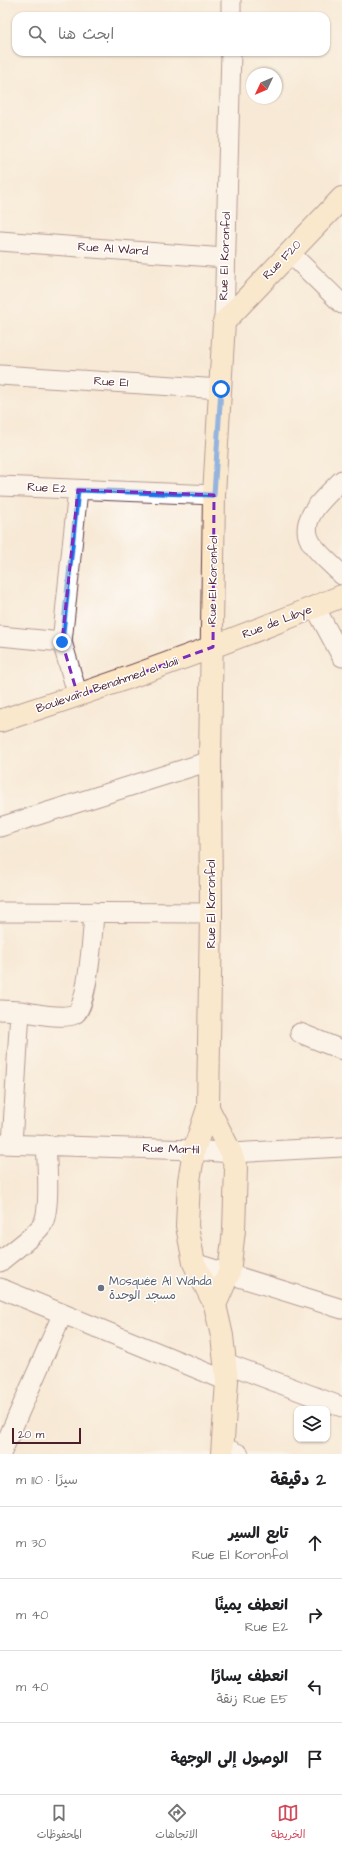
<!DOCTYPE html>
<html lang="ar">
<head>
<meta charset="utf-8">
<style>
	:root { --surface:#fff; --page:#f2f2f2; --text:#202124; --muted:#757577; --line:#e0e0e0; --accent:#d1495b }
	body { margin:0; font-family:"Architects Daughter","Playpen Sans Arabic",sans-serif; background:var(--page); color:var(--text); direction:rtl }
	.controls { position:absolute; right:12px; bottom:12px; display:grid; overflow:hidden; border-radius:8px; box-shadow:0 1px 3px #0004 }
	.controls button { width:36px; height:36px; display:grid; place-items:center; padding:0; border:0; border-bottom:1px solid var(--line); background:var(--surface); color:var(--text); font:20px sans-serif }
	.compass { position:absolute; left:246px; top:68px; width:36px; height:36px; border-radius:50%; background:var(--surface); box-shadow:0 1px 3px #0004; rotate:226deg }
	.scale { position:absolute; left:12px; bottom:10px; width:69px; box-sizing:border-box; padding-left:4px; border:2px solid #4a1f2b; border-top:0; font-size:11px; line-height:14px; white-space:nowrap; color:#4a1f2b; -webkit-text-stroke:3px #fff; paint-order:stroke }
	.stop { position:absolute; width:12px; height:12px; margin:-9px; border:3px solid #1a73e8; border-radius:50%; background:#fff }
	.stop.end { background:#1a73e8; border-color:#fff; box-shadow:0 1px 4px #0008 }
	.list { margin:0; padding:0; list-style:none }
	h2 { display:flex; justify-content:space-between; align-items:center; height:52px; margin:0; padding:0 16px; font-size:17px }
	h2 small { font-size:13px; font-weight:400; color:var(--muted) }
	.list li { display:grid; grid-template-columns:26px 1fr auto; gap:12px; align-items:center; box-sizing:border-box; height:72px; padding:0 16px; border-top:1px solid var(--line) }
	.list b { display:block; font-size:15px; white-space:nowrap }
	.list p { margin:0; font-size:13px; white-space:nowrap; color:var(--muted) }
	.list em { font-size:13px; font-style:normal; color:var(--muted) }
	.icon { flex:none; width:22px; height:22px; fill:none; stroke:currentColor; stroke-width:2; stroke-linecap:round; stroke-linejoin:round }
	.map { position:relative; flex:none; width:342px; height:1454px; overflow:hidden; direction:ltr }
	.search { position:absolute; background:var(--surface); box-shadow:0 1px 3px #0004; left:12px; right:12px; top:12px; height:44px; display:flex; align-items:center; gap:10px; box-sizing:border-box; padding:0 14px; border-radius:12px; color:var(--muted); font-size:15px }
	.sheet { height:340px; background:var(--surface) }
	nav { display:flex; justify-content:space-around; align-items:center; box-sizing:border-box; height:56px; border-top:1px solid var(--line); background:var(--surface); font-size:11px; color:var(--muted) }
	nav a { display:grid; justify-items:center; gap:2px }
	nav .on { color:var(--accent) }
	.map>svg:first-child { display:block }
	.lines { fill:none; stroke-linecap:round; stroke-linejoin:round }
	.street-casing { stroke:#643d44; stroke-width:21 }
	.secondary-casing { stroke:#643d44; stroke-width:24 }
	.street { stroke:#fff; stroke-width:19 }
	.secondary { stroke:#fce6c4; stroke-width:22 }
	.route { stroke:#1a73e8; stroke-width:5 }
	.marked { fill:none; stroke:#7b2cbf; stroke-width:3; stroke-dasharray:8 5; stroke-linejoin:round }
	.worship-dot { fill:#6b7280; stroke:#fff; stroke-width:1.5 }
	.labels { text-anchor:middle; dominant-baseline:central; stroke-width:3; stroke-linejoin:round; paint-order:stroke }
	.street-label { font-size:12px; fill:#4a1f2b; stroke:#fff }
	.worship-label { font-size:12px; fill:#5b616d; stroke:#fff; text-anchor:start }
</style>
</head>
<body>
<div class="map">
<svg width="342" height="1454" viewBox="0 0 342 1454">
	<rect width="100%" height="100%" fill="#fff"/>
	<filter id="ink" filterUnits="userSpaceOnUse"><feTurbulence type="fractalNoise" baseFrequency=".025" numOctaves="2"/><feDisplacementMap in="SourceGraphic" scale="8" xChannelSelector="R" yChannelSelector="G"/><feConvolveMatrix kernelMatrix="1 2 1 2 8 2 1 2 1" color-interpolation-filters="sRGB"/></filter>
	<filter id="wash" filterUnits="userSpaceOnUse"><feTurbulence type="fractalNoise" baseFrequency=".012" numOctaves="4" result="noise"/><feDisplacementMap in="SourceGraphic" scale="16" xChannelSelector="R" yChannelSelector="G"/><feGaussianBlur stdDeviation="0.9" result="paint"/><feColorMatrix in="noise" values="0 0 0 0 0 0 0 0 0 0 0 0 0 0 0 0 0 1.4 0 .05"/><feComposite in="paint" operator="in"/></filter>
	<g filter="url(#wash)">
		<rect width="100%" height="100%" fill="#f7e9d5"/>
	</g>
	<g filter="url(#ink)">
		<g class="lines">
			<g class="street-casing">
				<path id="street" d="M231,16V0
					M0,241L225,258
					M289,252L342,304
					M224,322L231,52
					M0,375L221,389
					M342,480C327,495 295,520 312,544C320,555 332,565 342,575
					M0,486L214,495
					M315,607L342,657
					M0,636L62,642
					M78,696L62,642L78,490
					M0,827L210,761
					M0,912L211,913
					M0,1010L20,1011L12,1144
					M20,1011C35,1013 62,1020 75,1014C88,1009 93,929 94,912
					M300,1033L342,1050
					M0,1144L194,1150L231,1153L342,1147
					M0,1262C11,1252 35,1236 42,1225C51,1212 47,1162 46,1145
					M194,1263L342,1309
					M0,1288L227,1381
					M226,1363L342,1407
					M223,1447L239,1454
					M1,1454L62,1315"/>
			</g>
			<g class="secondary-casing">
				<path id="secondary" d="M0,721C115,684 230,642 342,596
					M208,1108L231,1153L236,1168L234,1230L229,1273L215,1305
					M222,1454L227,1381L222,1336L215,1305L194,1263L187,1226L189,1181L194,1150L208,1108L211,913L210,761L214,495L224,322L342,198"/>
			</g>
			<use href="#street" class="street"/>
			<use href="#secondary" class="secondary"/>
		</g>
	</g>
	<g class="lines" filter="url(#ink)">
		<path class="route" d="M62,642L78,490L214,495L221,389"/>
	</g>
	<path d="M0 0H342V1454H0ZM78,490L214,495L213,647L78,696L62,642Z" fill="#f7e9d5" fill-opacity=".55" fill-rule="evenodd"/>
	<path class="marked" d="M78,490L214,495L213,647L78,696L62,642Z"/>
	<circle class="worship-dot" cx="101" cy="1288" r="4"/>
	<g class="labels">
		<g class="street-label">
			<text transform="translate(113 249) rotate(4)">Rue Al Ward</text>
			<text transform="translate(225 256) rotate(-88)">Rue El Koronfol</text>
			<text transform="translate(282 260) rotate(-46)">Rue F20</text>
			<text transform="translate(111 382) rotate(4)">Rue E1</text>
			<text transform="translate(47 488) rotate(3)">Rue E2</text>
			<text transform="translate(213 580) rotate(-89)">Rue El Koronfol</text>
			<text transform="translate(277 622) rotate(-21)">Rue de Libye</text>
			<text transform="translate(107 685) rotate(-19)">Boulevard Benahmed el Jaii</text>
			<text transform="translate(211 904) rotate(-90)">Rue El Koronfol</text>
			<text transform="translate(171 1149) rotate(2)">Rue Martil</text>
		</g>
		<g class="worship-label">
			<text x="109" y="1281">Mosquée Al Wahda<tspan x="109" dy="14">مسجد الوحدة</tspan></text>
		</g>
	</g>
</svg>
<div class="controls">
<button><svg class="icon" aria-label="layers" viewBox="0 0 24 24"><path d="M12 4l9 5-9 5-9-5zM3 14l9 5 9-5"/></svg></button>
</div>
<svg class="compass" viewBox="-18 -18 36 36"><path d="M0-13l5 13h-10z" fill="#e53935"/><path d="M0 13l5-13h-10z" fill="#757577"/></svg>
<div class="scale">20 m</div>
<div class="stop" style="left:221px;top:389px"></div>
<div class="stop end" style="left:62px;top:642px"></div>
<div class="search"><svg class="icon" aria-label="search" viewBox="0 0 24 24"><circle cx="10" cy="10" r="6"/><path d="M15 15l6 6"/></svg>ابحث هنا</div>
</div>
<section class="sheet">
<h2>2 دقيقة<small>سيرًا · 110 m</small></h2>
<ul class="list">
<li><svg class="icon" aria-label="ahead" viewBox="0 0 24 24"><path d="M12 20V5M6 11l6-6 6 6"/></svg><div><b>تابع السير</b><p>Rue El Koronfol</p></div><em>30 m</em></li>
<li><svg class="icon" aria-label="right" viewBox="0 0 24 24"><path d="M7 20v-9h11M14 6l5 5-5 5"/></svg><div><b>انعطف يمينًا</b><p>Rue E2</p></div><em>40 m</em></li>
<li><svg class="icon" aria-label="left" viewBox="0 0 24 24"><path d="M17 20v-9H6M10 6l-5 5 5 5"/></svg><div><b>انعطف يسارًا</b><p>Rue E5 زنقة</p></div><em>40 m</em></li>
<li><svg class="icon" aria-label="arrive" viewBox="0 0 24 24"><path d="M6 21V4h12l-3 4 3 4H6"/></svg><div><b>الوصول إلى الوجهة</b></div></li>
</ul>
</section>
<nav>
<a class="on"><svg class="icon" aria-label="map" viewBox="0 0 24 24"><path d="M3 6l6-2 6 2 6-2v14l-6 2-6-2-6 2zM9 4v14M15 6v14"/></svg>الخريطة</a>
<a><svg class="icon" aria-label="directions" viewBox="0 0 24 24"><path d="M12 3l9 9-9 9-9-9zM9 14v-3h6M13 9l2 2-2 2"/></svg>الاتجاهات</a>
<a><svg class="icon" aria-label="saved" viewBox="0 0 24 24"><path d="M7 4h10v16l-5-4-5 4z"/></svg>المحفوظات</a>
</nav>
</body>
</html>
